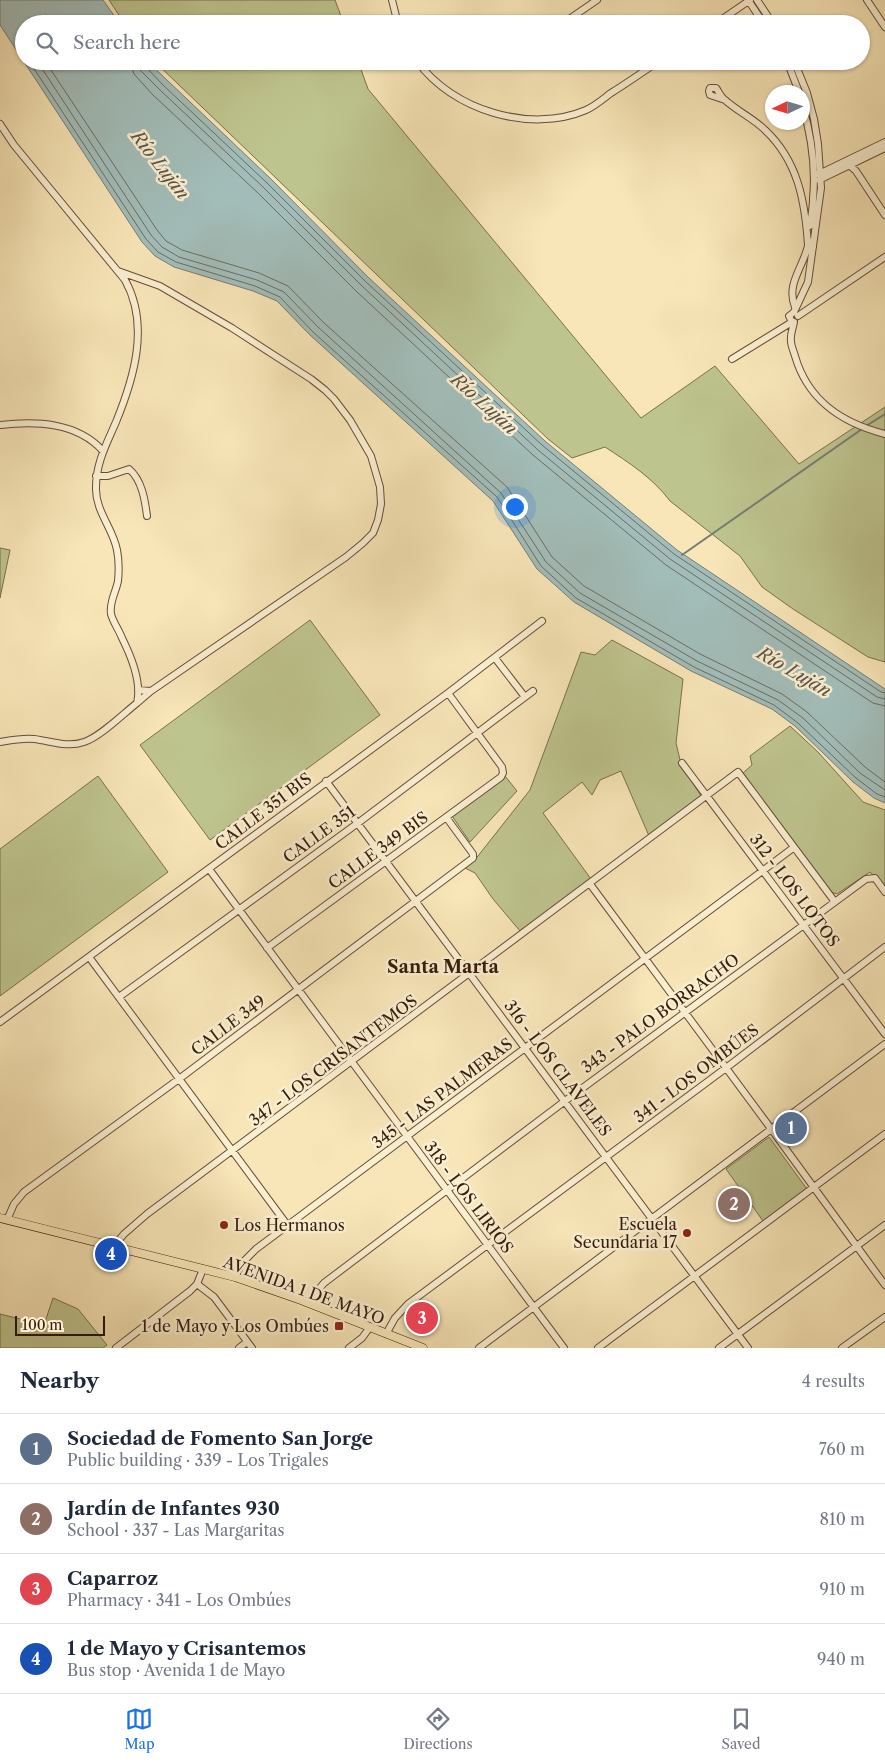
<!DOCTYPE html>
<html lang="en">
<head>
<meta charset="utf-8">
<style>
	:root { --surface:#fff; --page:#f2f2f3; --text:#1f2937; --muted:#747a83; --line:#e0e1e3; --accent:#1a73e8 }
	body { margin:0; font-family:"Libre Caslon Text",serif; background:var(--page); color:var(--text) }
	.compass { position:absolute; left:765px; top:85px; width:45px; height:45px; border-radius:50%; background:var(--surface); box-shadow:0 1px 4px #0004; rotate:266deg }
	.scale { position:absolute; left:15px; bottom:12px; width:90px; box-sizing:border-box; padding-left:5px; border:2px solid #361c0b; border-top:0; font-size:14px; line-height:18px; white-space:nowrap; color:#361c0b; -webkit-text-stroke:4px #faefd1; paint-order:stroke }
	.you { position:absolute; left:514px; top:506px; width:18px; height:18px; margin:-12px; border:4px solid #fff; border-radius:50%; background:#1a73e8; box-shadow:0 0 0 8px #1a73e833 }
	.badge { display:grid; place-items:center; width:32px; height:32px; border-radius:50%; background:var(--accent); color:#fff; font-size:16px; font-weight:700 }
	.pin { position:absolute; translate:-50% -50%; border:2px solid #fff; box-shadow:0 1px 5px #0006 }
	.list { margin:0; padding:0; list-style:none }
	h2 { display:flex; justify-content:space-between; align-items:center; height:65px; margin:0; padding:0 20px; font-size:21px }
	h2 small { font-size:16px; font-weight:400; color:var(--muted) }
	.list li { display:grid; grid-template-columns:32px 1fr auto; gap:15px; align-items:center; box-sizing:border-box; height:70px; padding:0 20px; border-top:1px solid var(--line) }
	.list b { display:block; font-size:19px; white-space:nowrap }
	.list p { margin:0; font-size:16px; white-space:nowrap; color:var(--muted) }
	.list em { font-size:16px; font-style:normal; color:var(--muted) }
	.icon { flex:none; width:28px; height:28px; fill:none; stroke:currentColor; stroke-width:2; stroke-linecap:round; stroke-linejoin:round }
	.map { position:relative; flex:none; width:885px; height:1348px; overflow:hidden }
	.search { position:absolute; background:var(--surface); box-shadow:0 1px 4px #0004; left:15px; right:15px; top:15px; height:55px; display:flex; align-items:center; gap:12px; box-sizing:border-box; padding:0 18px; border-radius:28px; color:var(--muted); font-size:19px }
	.sheet { height:345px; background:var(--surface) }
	nav { display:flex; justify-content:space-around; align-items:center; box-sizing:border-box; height:70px; border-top:1px solid var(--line); background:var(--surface); font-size:14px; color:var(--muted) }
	nav a { display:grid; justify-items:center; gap:2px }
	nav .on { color:var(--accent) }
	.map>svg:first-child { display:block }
	.green { fill:#bec48e; stroke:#7a704c }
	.water { fill:#a2bdb9; stroke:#777d73 }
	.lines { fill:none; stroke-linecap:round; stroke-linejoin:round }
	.shore { stroke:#6c6c62; stroke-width:1 }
	.stream { stroke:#777d73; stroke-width:2 }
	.minor-casing { stroke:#664e36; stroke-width:8 }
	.major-casing { stroke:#361c0b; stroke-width:9 }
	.minor { stroke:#faefd1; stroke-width:6 }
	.major { stroke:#f8e6b8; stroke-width:8 }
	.poi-dot { fill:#8f2418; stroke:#faefd1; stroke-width:2 }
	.labels { text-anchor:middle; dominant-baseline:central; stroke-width:5; stroke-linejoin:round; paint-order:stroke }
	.street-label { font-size:16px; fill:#361c0b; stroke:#faefd1 }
	.poi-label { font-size:16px; fill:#361c0b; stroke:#faefd1; text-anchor:end }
	.water-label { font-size:18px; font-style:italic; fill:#5c5448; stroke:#faefd1 }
	.neighbourhood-label { font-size:18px; font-weight:bold; fill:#361c0b; stroke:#faefd1 }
</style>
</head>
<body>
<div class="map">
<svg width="885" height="1348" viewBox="0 0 885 1348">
	<rect width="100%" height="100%" fill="#f8e6b8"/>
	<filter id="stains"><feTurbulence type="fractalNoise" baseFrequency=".004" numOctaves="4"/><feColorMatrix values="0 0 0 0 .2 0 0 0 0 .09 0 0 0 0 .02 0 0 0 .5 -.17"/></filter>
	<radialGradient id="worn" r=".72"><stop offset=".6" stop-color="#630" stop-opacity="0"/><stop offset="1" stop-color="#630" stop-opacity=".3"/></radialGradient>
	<path class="green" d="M109,0H335L344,24H125Z
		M154,61H358L368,89L641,418L715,366L799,464L885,407V662L868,657L793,609L762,587L740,556L670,501C653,478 628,462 605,447L572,458L548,439Z
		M0,548L10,550L0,598Z
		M310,620L380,715L210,840L140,745Z
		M612,640L683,679L676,743L681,764L701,796L649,836L621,771L600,780L592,795L582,782L543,813L591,879L520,931L493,899L475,873L465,868L474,861L530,790L581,652L595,655Z
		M790,726L818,752L863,802L885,810V889L870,872L837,894L831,892L743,773L752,765L750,756Z
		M98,776L168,872L0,996V849Z
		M505,776L517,791L470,842L452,816Z
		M769,1137L807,1189L763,1221L726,1169Z
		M53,1298L78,1309L107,1345L103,1348H0V1314L44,1325Z"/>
	<path class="water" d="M0,0H103L120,24H24V61H147L271,179L368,277L545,441L677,550L885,689V803L874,798L853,782L795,726L772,709L691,671L574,602L537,569L493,501L310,335L277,301L253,291L174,267L155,256L142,242L0,25Z"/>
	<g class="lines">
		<path class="shore" d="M29,61L146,239L158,252L176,262L255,286L280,297L313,332L497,497L541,566L576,598L694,667L774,705L798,723L856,778L877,794L885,797
			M37,61L151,235L162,247L179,257L257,280L284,292L318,327L501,493L546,562L580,593L697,661L778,700L803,718L860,773L885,790
			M45,61L157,230L166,241L182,250L259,273L288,286L323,322L507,487L552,557L584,586L700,654L782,694L807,712L865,767L885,782
			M130,61L134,74L153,95L258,193L356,291L533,455L666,565L873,703L885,706
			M138,61L140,70L159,89L263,187L361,285L538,450L670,559L877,697L885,699
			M144,61L146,67L163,85L267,183L365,281L542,445L674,554L881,692L885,693"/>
		<path class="stream" d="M866,426L885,414
			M682,555L862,429"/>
		<g class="minor-casing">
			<path id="minor" d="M392,0L398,24
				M748,0L764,24
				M757,0L773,24
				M867,0L885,27
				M562,24L597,0
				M715,24L750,0
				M417,61C452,110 530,134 586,110C595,106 603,99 611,93C627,83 643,72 659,61
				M787,61L799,92
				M725,100L710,95L709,91L710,88H716C719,92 721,97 725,100C737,111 753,118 765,130C798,161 805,201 808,245L813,247
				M802,104C811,134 816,168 813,199C813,208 811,217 810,226
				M0,124L14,145L125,280C150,325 134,378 116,422C107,443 96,463 96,487C95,511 113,528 117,550C119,560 119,571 118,581C116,592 109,602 111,614C113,622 119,630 122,638C131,656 142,683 137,703L151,691
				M848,164L856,171L885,215
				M817,174L821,173L885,142
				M819,180L885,148
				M118,271L160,286L232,328L311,379L325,390L334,399L350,420L371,456L380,487L381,504L378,520L373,533L363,543L346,557L151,691L138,690
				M795,307C785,283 806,264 809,241
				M798,316L885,257
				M792,322L789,316L794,312L808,282L821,188L818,144L814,119L807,93L794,61
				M794,322C793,328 790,335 791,341C791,346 794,352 795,356C808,401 842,423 885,434
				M732,359L792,322H794
				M0,425C36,421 77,422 103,451
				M96,476H108L129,469C142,480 145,500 147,516
				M495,658L525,697
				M0,742C12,740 22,738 34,739C51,741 67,748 84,742C100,737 123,714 137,703
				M682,763L885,1034
				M326,781L748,1348
				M209,869L564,1348
				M590,884L772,1130L885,1285
				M267,948L501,777L503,773L502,767L448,693
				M89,957L288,1226
				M119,997L358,823L533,691
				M0,1022L448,693L542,621
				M7,1220L14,1204L24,1192L179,1079L473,858V854L446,817
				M114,1246L124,1234L147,1214L738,772L835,902
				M235,1277L242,1263L256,1249L793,848
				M197,1284L214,1297L252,1348
				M314,1305L319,1289L324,1283L565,1101L866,879L875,878L885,892
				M386,1334L395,1318L408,1304L726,1068L885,947
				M116,1348L190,1291L197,1284L203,1269
				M239,1348L247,1342
				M349,1348L362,1338L370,1327
				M479,1348L885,1044
				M598,1348L885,1134
				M719,1348L885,1225
				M842,1348L885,1317"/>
		</g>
		<g class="major-casing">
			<path id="major" d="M0,1218L235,1277L301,1300L423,1348"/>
		</g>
		<use href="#minor" class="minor"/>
		<use href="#major" class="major"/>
	</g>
	<g class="poi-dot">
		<circle cx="224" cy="1225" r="5"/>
		<circle cx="687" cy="1233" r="5"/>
		<rect x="334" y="1321" width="10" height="10" rx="2.5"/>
	</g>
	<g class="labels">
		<g class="street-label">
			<text transform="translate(263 811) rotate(-37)">CALLE 351 BIS</text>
			<text transform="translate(319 834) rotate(-36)">CALLE 351</text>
			<text transform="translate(378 850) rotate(-36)">CALLE 349 BIS</text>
			<text transform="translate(795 890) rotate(53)">312 - LOS LOTOS</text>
			<text transform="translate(660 1013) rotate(-36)">343 - PALO BORRACHO</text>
			<text transform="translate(228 1025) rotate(-37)">CALLE 349</text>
			<text transform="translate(333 1060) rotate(-37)">347 - LOS CRISANTEMOS</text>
			<text transform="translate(558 1068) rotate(53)">316 - LOS CLAVELES</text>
			<text transform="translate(696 1073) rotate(-37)">341 - LOS OMBÚES</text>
			<text transform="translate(442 1093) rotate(-37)">345 - LAS PALMERAS</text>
			<text transform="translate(469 1197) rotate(53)">318 - LOS LIRIOS</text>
			<text transform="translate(304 1290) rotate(20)">AVENIDA 1 DE MAYO</text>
		</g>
		<g class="poi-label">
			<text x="677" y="1224">Escuela<tspan x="677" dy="18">Secundaria 17</tspan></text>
			<text x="234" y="1225" text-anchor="start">Los Hermanos</text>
			<text x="329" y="1326">1 de Mayo y Los Ombúes</text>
		</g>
		<g class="water-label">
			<text transform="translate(160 165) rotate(52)">Río Luján</text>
			<text transform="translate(484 404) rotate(42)">Río Luján</text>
			<text transform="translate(794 672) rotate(30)">Río Luján</text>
		</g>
		<g class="neighbourhood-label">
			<text x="443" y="967">Santa Marta</text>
		</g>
	</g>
	<rect width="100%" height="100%" filter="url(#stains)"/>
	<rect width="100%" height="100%" fill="url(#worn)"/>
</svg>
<svg class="compass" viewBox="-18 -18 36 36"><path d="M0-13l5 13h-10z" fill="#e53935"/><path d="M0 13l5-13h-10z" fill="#747a83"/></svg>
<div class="scale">100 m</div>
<div class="you"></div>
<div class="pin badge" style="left:791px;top:1128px;background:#5c6f8a">1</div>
<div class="pin badge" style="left:734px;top:1204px;background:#8d6e63">2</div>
<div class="pin badge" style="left:422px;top:1318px;background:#e0444e">3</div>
<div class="pin badge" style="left:111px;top:1254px;background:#1a4fb4">4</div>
<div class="search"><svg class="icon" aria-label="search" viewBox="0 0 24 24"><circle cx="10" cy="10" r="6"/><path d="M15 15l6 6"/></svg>Search here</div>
</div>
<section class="sheet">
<h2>Nearby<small>4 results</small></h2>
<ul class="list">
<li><span class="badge" style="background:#5c6f8a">1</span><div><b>Sociedad de Fomento San Jorge</b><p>Public building · 339 - Los Trigales</p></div><em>760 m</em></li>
<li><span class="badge" style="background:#8d6e63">2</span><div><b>Jardín de Infantes 930</b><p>School · 337 - Las Margaritas</p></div><em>810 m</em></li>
<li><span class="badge" style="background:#e0444e">3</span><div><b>Caparroz</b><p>Pharmacy · 341 - Los Ombúes</p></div><em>910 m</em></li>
<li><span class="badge" style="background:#1a4fb4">4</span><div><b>1 de Mayo y Crisantemos</b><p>Bus stop · Avenida 1 de Mayo</p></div><em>940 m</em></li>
</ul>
</section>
<nav>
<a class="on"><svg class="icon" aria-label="map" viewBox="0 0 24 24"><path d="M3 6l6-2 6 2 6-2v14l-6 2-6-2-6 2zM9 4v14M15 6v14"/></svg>Map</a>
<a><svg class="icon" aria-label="directions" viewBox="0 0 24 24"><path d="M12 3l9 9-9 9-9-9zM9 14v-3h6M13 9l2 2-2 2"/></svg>Directions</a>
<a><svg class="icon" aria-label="saved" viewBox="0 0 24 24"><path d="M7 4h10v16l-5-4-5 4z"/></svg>Saved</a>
</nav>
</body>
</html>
